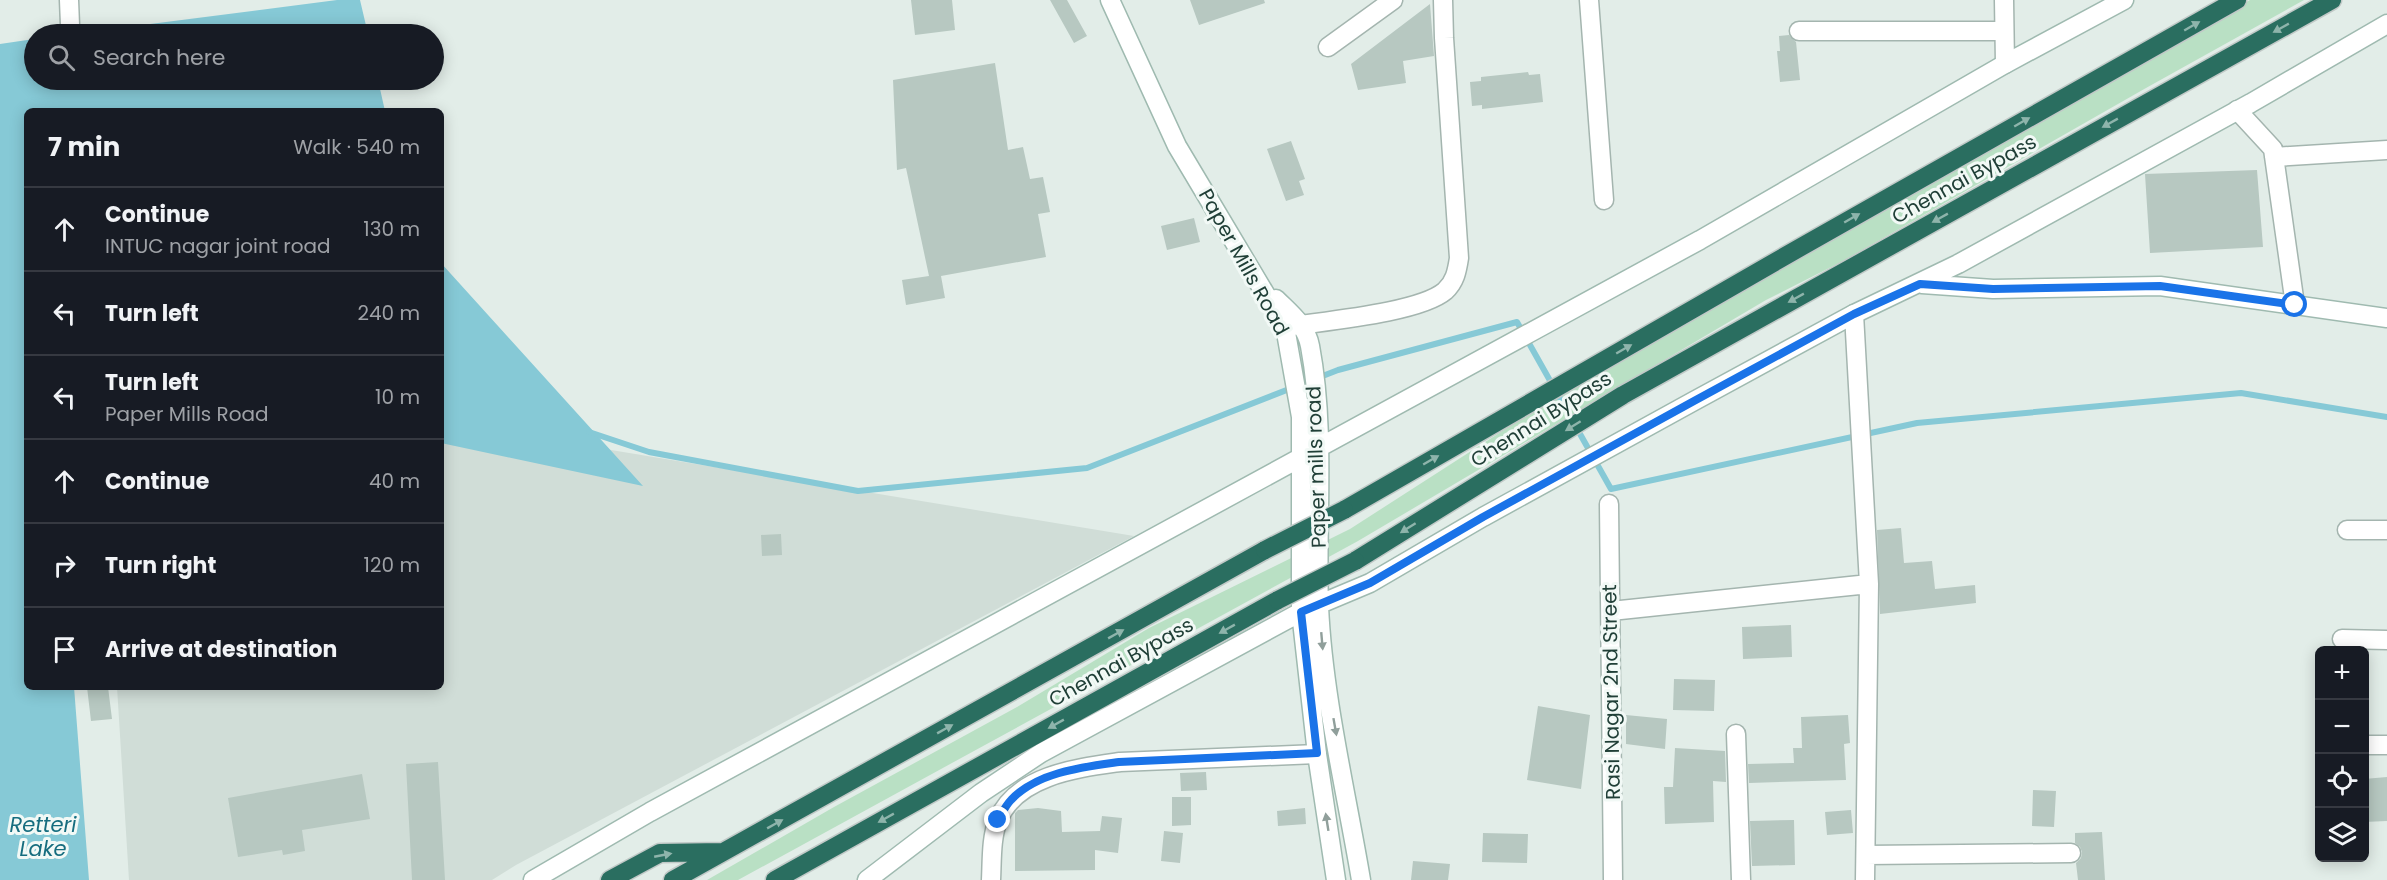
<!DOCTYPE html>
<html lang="en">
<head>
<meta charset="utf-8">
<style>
	:root { --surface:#171b24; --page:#242831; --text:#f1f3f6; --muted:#9ea1a6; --line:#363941 }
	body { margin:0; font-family:Poppins,sans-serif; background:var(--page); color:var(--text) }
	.controls { position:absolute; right:18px; bottom:18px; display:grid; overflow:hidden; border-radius:9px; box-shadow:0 3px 15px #0003 }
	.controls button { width:54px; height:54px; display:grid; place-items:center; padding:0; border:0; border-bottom:2px solid var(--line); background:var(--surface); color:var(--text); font:30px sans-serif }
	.stop { position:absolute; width:18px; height:18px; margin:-14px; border:4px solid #1a73e8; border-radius:50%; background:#fff }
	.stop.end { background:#1a73e8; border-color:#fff; box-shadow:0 2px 6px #0008 }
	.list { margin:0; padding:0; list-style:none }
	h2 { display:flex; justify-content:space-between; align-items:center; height:78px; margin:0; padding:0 24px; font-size:26px }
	h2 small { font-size:20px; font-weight:400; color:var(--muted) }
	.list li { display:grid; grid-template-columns:39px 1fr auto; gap:18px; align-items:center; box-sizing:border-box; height:84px; padding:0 24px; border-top:2px solid var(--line) }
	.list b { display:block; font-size:22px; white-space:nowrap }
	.list p { margin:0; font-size:20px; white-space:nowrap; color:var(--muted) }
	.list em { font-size:20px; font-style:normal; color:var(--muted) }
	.icon { flex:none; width:33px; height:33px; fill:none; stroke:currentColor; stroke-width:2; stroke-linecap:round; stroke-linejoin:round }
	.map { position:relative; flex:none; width:2387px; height:880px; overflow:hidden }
	.search { position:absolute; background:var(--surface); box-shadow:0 3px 15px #0003; left:24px; top:24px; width:420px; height:66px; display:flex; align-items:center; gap:15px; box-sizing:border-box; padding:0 21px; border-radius:33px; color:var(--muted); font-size:22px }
	.panel { position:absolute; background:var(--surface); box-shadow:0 3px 15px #0003; left:24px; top:108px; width:420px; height:582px; border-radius:9px }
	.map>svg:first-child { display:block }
	.built { fill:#d0ddd7 }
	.green { fill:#b9e0c4 }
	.water { fill:#86c9d6 }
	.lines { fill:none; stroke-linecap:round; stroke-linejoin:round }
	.stream { stroke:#86c9d6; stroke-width:6 }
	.building { fill:#b7c8c1 }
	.street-casing { stroke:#a4b5af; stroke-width:21 }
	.secondary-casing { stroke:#9fbab0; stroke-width:21 }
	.highway-casing { stroke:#c1c9c7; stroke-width:21 }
	.street { stroke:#fff; stroke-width:18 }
	.secondary { stroke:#fff; stroke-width:18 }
	.highway { stroke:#2a6e60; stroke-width:18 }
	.highway-bridge-casing { stroke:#c1c9c7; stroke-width:21; stroke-linecap:butt }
	.highway-bridge { stroke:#2a6e60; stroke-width:18 }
	.oneway { fill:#8eb4ab }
	.oneway2 { fill:#909f9b }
	.route { stroke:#1a73e8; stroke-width:8 }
	.labels { text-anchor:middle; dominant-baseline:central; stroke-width:6; stroke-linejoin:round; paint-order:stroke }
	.street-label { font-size:20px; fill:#203f37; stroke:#f2f9f6 }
	.water-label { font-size:21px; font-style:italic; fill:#166d7f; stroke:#f2f9f6 }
</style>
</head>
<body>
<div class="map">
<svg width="2387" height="880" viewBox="0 0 2387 880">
	<rect width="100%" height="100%" fill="#e2ede8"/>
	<path class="built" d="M441,422L1134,536L516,865L492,880H129L117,687H441Z"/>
	<path class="green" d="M2250,0H2304L2146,88L1843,261L1766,300L1358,541L738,880H707L834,807L1017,707L1149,628L1350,529L1549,401Z"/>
	<path class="water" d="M337,0H360L368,34H72Z
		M34,39V80H378L385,111H27V687H74L89,880H0V44Z
		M441,263L643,486L441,443Z"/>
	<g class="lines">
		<path class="stream" d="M589,432L649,452L858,491L1087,468L1338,370L1517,322L1611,489L1917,423L2241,393L2387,417"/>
	</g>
	<path class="building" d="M911,0H952L955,30L915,35Z
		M1050,0H1067L1087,36L1074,43Z
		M1190,0H1264L1265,3L1199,25Z
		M1430,4L1434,56L1403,61L1406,83L1358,90L1351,64Z
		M1789,35L1796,42L1800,80L1780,82L1777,51H1780L1779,36Z
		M995,63L1008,150L1023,147L1030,179L1043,177L1050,212L1038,214L1046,257L941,276L945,298L906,305L902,280L929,276L906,168L897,170L893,80Z
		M1528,72L1529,75L1540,74L1543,102L1482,109V105L1472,106L1470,82L1481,81V77Z
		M1291,141L1305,179L1299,181L1304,195L1286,201L1267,149Z
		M2257,170L2263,247L2150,253L2145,174Z
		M1194,218L1200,242L1167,250L1161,226Z
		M1901,528L1904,563L1932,561L1935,589L1975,585L1976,603L1880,614L1877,530Z
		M781,534L782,555L762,556L761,535Z
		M1791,625L1792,657L1743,659L1742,627Z
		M1674,679L1715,680L1714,711L1673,710Z
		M87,687H108L112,719L91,721Z
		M1538,706L1590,715L1581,789L1527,780Z
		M1626,715L1667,719L1665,749L1626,744Z
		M1848,715L1850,743L1844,744L1846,780L1749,783L1748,764L1794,763L1793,748H1802L1801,717Z
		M1675,748L1725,751L1726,782L1713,781L1714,822L1665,824L1664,787H1673Z
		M438,762L445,880H412L406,764Z
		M1206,772L1207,790L1181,791L1180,773Z
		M362,774L370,819L302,830L305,851L283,855L282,850L238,857L228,798Z
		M2387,777V821L2364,822V779Z
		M2033,790L2056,791L2054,827L2032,826Z
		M1172,797H1191V825L1172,826Z
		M1038,808L1061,811L1062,832L1100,831L1102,816L1122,818L1118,853L1095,850V870L1015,871V813L1018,810Z
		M1305,808L1306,824L1278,826L1277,811Z
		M1851,810L1853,833L1827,835L1825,812Z
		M1794,820L1795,865L1752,866L1750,821Z
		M1164,831L1183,833L1180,863L1161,861Z
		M2102,832L2105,880H2078L2076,863L2081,858L2082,852L2080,847L2075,843V833Z
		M1483,833L1528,834L1527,863L1482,862Z
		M1413,861L1450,864L1448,880H1411Z"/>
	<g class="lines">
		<g class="street-casing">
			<path id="street" d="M69,0L70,25
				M1589,0L1604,200
				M2004,0L2005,64
				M1799,31H2004
				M1328,47L1393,0
				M2237,110L2273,149L2295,305
				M2274,157L2387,150
				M1854,314L1869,584L1865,880
				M1286,327C1323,321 1419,313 1445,291C1455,282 1457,271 1459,258L1444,38L1443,0
				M1609,504L1613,880
				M2347,530H2387
				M1611,611L1869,584
				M2342,639L2387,640
				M1736,734L1741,880
				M2364,745H2387
				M1866,855L2071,853
				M991,880C992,860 991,838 998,820C1017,775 1078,768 1120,762L1317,754"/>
		</g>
		<g class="secondary-casing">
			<path id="secondary" d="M1110,0L1177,146L1285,327L1301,417V612L1317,754L1336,880
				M1922,284L1993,289L2160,286L2387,318
				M1276,299C1291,314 1306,325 1310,346C1326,431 1316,520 1319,606C1323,696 1346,791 1361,880
				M533,880L650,812L1700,240L2005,64L2124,0
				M867,880L981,793L1041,753L1301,612L1370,583L1483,517L1694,401L1854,314L1958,264L2251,103L2387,24"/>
		</g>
		<g class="highway-casing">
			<path id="highway" d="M1344,510L1801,247L2237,0
				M1355,561L1623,395L2332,0
				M610,880L660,853L722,852
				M673,880L1265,550
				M775,880L1278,600"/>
		</g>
		<use href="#street" class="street"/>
		<use href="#secondary" class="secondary"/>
		<use href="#highway" class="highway"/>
		<g class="highway-bridge-casing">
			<path id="highway-bridge" d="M1265,550L1344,510
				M1278,600L1355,561"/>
		</g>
		<use href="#highway-bridge" class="highway-bridge"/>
	</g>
	<defs><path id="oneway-solid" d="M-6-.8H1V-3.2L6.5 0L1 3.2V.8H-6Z" transform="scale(1.5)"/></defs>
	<g class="oneway">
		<use href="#oneway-solid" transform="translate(2192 26) rotate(-30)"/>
		<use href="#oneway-solid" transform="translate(2281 28) rotate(151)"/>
		<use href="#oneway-solid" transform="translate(2022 122) rotate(-30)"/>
		<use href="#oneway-solid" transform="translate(2110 123) rotate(151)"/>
		<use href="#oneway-solid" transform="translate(1852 218) rotate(-30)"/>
		<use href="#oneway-solid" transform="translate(1940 218) rotate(151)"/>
		<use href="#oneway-solid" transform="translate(1796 298) rotate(151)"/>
		<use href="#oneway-solid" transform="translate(1624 349) rotate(-30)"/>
		<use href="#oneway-solid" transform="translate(1573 426) rotate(148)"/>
		<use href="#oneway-solid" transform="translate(1431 460) rotate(-30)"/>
		<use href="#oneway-solid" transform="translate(1408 528) rotate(148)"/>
		<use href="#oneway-solid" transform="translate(1227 629) rotate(151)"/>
		<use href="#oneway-solid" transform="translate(1116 634) rotate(-29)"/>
		<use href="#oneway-solid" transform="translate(1056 724) rotate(151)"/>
		<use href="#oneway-solid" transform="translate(945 729) rotate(-29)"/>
		<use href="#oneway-solid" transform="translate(886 818) rotate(151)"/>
		<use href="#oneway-solid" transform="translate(775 824) rotate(-29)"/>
		<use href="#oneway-solid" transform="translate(663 855) rotate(-11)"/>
	</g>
	<g class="oneway2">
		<use href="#oneway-solid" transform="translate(1322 641) rotate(85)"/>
		<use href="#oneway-solid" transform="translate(1335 727) rotate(80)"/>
		<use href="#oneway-solid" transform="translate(1327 822) rotate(-99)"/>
	</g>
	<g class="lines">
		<path class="route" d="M998,820C1002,813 1006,805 1011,800C1037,772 1083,767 1119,762L1317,753L1301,612L1370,583L1483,517L1694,401L1854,314L1920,284L1993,289L2160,286L2295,305"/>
	</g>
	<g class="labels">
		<g class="street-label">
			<text transform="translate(1964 179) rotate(-29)">Chennai Bypass</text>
			<text transform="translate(1244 262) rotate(61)">Paper Mills Road</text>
			<text transform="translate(1541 419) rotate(-32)">Chennai Bypass</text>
			<text transform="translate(1316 467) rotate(-92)">Paper mills road</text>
			<text transform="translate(1121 662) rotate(-29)">Chennai Bypass</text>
			<text transform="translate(1611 692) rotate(-91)">Rasi Nagar 2nd Street</text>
		</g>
		<g class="water-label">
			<text x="43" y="824">Retteri<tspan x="43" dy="24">Lake</tspan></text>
		</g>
	</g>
</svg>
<div class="controls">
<button>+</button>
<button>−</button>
<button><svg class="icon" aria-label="locate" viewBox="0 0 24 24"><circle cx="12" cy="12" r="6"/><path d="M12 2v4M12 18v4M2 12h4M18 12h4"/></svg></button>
<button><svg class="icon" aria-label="layers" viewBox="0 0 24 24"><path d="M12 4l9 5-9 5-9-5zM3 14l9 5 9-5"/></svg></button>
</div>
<div class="stop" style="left:2295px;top:305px"></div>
<div class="stop end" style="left:998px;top:820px"></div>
<div class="search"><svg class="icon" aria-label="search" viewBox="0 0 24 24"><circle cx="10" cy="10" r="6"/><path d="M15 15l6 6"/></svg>Search here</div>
<section class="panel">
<h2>7 min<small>Walk · 540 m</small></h2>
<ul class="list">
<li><svg class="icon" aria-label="ahead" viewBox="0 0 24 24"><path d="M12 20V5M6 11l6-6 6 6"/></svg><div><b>Continue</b><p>INTUC nagar joint road</p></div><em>130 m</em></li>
<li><svg class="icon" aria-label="left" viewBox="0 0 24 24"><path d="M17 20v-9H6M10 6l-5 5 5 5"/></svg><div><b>Turn left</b></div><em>240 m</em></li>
<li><svg class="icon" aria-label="left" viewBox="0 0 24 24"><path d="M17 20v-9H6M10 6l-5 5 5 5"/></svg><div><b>Turn left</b><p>Paper Mills Road</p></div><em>10 m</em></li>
<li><svg class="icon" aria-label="ahead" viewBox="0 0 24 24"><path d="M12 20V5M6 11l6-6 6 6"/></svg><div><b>Continue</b></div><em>40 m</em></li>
<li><svg class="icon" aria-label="right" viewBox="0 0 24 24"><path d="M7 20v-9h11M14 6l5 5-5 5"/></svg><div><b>Turn right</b></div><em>120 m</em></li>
<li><svg class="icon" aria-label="arrive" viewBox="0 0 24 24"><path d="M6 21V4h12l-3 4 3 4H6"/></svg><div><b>Arrive at destination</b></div></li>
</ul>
</section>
</div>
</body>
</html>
